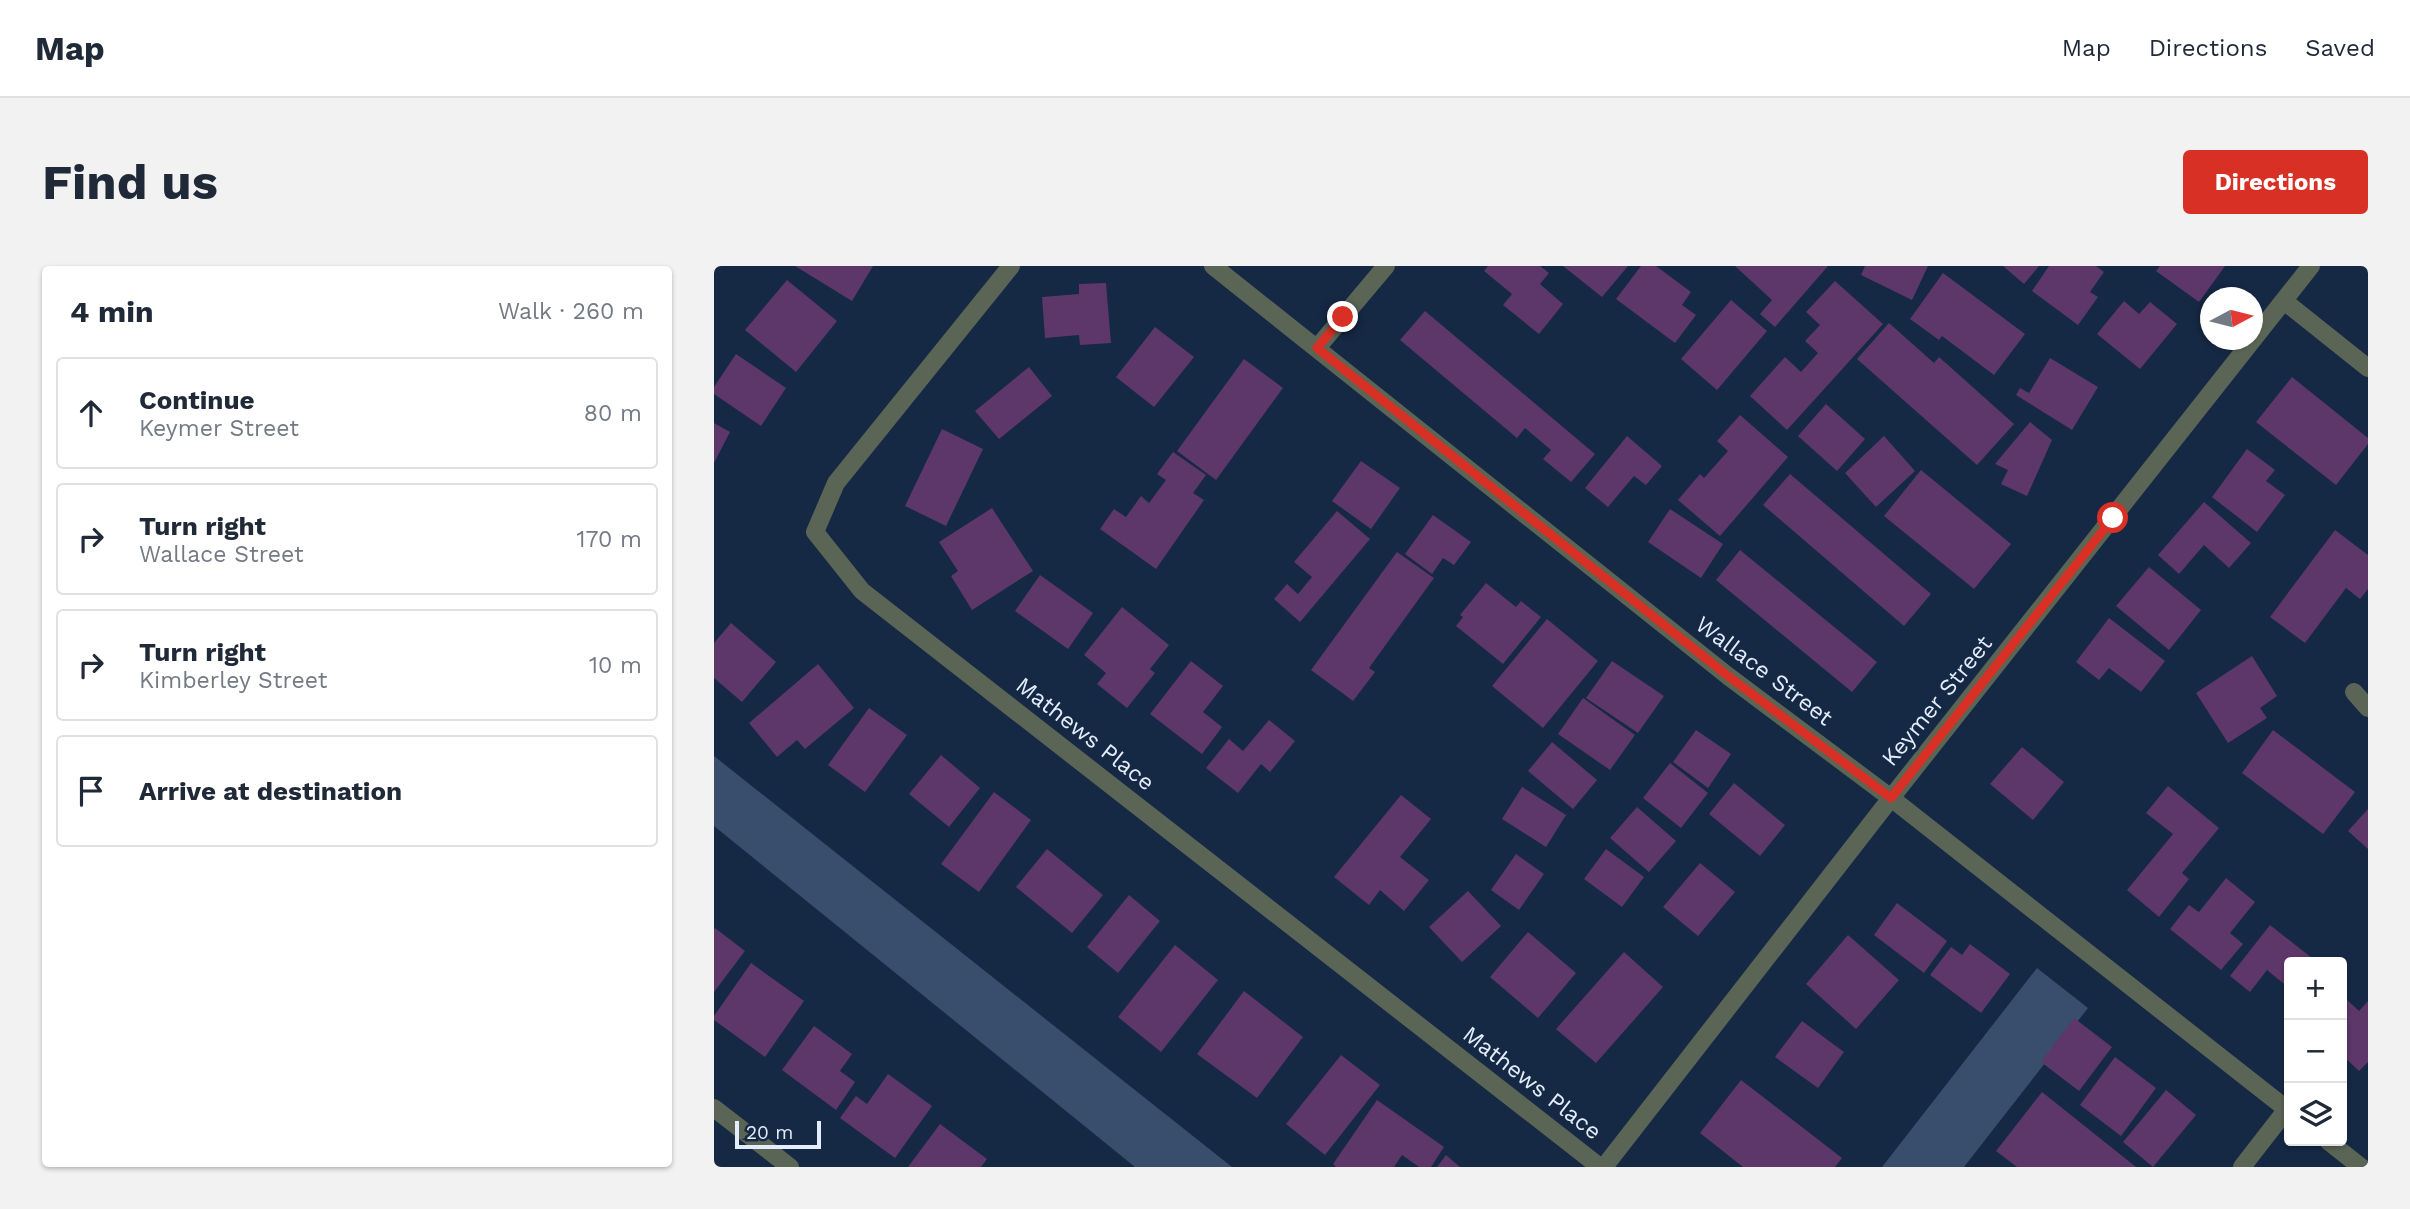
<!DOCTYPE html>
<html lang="en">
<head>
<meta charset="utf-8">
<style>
	:root { --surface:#fff; --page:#f2f2f3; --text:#1f2937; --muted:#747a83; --line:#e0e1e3; --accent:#d93025 }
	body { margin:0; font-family:"Work Sans",sans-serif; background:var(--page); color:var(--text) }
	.controls { position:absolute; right:21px; bottom:21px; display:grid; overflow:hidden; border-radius:7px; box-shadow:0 2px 5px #0004 }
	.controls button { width:63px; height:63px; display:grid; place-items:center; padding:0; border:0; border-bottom:2px solid var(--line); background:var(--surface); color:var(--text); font:35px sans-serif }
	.compass { position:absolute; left:1486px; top:21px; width:63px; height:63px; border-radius:50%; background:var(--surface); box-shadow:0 2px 5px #0004; rotate:83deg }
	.scale { position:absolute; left:21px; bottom:18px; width:86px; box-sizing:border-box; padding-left:7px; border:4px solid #e3edfc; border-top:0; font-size:19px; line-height:24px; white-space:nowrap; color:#e3edfc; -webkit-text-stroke:5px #152844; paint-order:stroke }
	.stop { position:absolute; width:21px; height:21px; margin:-16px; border:5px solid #d93025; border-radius:50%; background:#fff }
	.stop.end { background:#d93025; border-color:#fff; box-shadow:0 2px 7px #0008 }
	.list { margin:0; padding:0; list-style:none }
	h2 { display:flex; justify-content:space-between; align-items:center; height:91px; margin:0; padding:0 28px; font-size:30px }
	h2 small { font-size:23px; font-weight:400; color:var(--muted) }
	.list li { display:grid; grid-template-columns:46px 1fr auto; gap:21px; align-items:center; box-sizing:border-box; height:112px; margin:0 14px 14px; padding:0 14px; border:2px solid var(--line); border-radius:7px }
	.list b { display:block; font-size:26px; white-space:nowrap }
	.list p { margin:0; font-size:23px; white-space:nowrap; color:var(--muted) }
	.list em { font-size:23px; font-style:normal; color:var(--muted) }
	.icon { flex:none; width:38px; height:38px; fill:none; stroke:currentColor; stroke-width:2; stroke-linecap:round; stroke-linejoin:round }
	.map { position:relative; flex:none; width:1654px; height:901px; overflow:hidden; border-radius:7px }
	header { display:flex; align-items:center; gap:42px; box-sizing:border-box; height:98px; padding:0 35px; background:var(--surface); border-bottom:2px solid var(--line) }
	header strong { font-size:33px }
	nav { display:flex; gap:38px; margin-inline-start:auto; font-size:24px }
	.intro { display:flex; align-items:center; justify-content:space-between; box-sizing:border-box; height:168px; padding:0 42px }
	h1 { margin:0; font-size:49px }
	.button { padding:18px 32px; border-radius:7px; background:var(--accent); color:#fff; font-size:24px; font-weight:700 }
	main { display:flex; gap:42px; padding:0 42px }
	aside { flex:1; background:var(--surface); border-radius:7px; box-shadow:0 2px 5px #0004 }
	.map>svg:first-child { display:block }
	.green { fill:#394e6d }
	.building { fill:#5d376a }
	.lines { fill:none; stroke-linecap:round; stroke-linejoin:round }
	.minor { stroke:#5a6556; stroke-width:18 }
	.route { stroke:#d93025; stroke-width:9 }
	.labels { text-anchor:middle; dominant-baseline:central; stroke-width:7; stroke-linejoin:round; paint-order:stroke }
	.street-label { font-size:23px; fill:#e3edfc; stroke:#152844 }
</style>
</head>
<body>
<header>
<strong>Map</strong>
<nav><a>Map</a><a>Directions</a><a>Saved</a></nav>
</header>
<div class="intro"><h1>Find us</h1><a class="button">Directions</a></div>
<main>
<aside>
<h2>4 min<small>Walk · 260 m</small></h2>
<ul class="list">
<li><svg class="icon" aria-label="ahead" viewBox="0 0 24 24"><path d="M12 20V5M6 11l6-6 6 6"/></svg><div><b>Continue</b><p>Keymer Street</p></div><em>80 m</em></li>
<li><svg class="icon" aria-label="right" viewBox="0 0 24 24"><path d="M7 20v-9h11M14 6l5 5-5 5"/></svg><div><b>Turn right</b><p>Wallace Street</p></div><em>170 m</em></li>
<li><svg class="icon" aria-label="right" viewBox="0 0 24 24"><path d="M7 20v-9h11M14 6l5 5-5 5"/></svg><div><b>Turn right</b><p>Kimberley Street</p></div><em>10 m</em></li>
<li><svg class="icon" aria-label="arrive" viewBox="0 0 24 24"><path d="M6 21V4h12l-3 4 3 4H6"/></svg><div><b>Arrive at destination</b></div></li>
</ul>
</aside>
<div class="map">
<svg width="1654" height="901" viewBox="0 0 1654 901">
	<rect width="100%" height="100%" fill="#152844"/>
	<path class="green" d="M0,490L518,901H421L0,560Z
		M1323,702L1374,742L1250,901H1168Z"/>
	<path class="building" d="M81,0H159L138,35Z
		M774,0H826L835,7L826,18L849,38L825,68L789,39L798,28L770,5Z
		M849,0H914L888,31Z
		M927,0H942L977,26L968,39L982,49L961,77L902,33Z
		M1021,0H1114L1061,61L1046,48L1058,34Z
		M1151,0H1214L1198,34L1147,9Z
		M1289,0H1325L1310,18Z
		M1335,0H1382L1390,6L1376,26L1384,31L1364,59L1318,25Z
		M1446,0H1511L1485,36L1442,5Z
		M1229,7L1311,68L1280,109L1228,70L1225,74L1196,53Z
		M73,14L123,55L82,106L31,64Z
		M1121,15L1169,58L1073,164L1036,130L1071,91L1087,106L1104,87L1091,75L1106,59L1092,46Z
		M392,17L397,77L366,79L365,69L331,72L328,31L365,28V18Z
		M1017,34L1053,65L1003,124L967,93Z
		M1410,35L1425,48L1436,36L1463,58L1426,103L1383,68Z
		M711,45L881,188L857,216L829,193L837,184L811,162L803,172L686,74Z
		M1175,57L1220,97L1225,91L1300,158L1263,199L1143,93Z
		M441,61L480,91L440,141L402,111Z
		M22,88L72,122L47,160L0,128V121Z
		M1336,92L1384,121L1358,164L1302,129L1306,122L1315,127Z
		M530,93L569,122L502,214L463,185Z
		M315,101L338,130L285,173L261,145Z
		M1578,111L1654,172V178L1622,219L1542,156Z
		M1112,138L1151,173L1123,205L1084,170Z
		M1026,149L1074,191L1006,270L964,234L986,208L990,212L1014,185L1003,175Z
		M1316,156L1338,174L1313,230L1287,218L1294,204L1281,198Z
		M0,157L16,166L0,197Z
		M228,163L269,183L232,260L191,240Z
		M913,170L948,200L932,219L920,210L894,241L871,222Z
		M1170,170L1201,205L1162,241L1131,207Z
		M1533,183L1561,204L1552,215L1571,229L1543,266L1498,231Z
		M459,186L492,209L479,227L490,234L442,303L386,263L400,243L412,251L427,230L435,237L452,214L443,208Z
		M647,195L686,222L657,263L618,235Z
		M1207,204L1297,278L1260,323L1170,250Z
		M1076,208L1217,328L1190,360L1049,239Z
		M1490,236L1537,277L1515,302L1490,279L1465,308L1444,289Z
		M278,242L319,305L258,344L237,310L244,305L225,276Z
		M956,243L1009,278L987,312L934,276Z
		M623,245L656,273L586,356L560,333L573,318L584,328L598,311L580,296Z
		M719,249L757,276L740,299L729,292L718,308L691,288Z
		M1621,264L1654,289V323L1646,333L1632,322L1591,377L1556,351Z
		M1026,284L1163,396L1138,426L1002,314Z
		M683,286L720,312L655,402L661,406L639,435L597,404Z
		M1435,301L1487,344L1455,384L1402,340Z
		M326,309L379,347L354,383L301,345Z
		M772,317L802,341L807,335L827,351L789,398L742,360L749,351L746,349Z
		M408,341L455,379L436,403L441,407L413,442L383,418L392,407L370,389Z
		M1395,352L1451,395L1427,426L1395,402L1385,414L1362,396Z
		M833,353L884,395L829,462L778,420Z
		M17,357L62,396L28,436L0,412V377Z
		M1538,390L1563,430L1546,442L1553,452L1514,477L1482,427Z
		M477,395L509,420L489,446L508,461L488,488L436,448Z
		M898,395L950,430L924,467L872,432Z
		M104,398L140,442L91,483L83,474L63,491L35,457Z
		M869,432L921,469L896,504L844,468Z
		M155,442L193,469L151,526L114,499Z
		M555,454L581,475L556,506L547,498L524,527L492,502L515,473L529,485Z
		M982,464L1017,488L994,522L959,496Z
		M1559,464L1641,526L1609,568L1528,507Z
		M838,476L883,514L859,543L814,505Z
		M1308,481L1350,516L1319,554L1276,518Z
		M227,489L266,522L235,561L195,528Z
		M956,497L994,527L967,562L929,532Z
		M1020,517L1071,559L1046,590L995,548Z
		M1454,520L1505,562L1468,607L1475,613L1445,651L1413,624L1459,568L1432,547Z
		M808,521L852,549L832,581L788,553Z
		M280,526L317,554L265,626L227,598Z
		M687,529L717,553L686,591L715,614L690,645L666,624L655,639L620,611Z
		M923,541L962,575L935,606L896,572Z
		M1654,543V583L1634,565Z
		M333,583L389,629L358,667L302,621Z
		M892,583L930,611L908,641L870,613Z
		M802,588L830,608L805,644L777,624Z
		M986,597L1021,626L984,670L949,641Z
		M1512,612L1541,636L1516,667L1529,678L1507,704L1456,663L1475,639L1485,646Z
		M754,625L787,660L748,696L715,661Z
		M415,629L446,655L404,707L373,681Z
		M1183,637L1233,675L1210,707L1160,669Z
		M1556,659L1603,696H1575V722L1553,704L1536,726L1516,710Z
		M1,662L31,685L0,726V664Z
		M814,666L862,707L824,752L776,711Z
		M1134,669L1185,714L1142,763L1092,718Z
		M1256,678L1296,708L1267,747L1216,709L1237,681L1248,689Z
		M461,679L504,714L447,786L404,751Z
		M910,686L949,721L882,797L842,763Z
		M37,697L90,735L51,791L0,754V750Z
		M530,725L589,771L543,832L483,788Z
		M1630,731L1645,745L1654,735V796L1645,805L1628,789V734Z
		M1360,752L1398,781L1365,825L1327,796Z
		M1088,755L1130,786L1104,822L1061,791Z
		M100,760L138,788L126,805L141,816L122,844L68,804Z
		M627,789L666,819L611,889L572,858Z
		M1401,791L1442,822L1407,870L1366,839Z
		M174,808L218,840L181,892L126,852L142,830L153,838Z
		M1027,814L1128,892L1121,901H1029L986,867Z
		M1452,824L1482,849L1439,901L1409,876Z
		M1328,826L1422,901H1303L1282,885Z
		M663,834L730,881L717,901H705L688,889L680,901H622L619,898Z
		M226,858L273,893L267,901H194Z
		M732,889L746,901H723Z"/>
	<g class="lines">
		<path class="minor" d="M297,0L122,217L101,266L148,325L886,901
			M499,0L1014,410L1177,532L1575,845
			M1570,35L1654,102
			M603,82L672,0
			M1640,426L1654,442
			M0,842L76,901
			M1614,875L1647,901
			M890,901L1177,532L1597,0
			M1528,901L1573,843"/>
	</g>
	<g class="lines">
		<path class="route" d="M629,51L603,82L1014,410L1177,532L1399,252"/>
	</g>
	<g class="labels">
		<g class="street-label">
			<text transform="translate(1050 405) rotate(37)">Wallace Street</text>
			<text transform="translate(1223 435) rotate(-51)">Keymer Street</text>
			<text transform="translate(371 468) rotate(38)">Mathews Place</text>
			<text transform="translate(818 817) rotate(38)">Mathews Place</text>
		</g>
	</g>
</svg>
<div class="controls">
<button>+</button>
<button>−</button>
<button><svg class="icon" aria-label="layers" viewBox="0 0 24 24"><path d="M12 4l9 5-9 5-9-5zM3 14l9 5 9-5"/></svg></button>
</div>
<svg class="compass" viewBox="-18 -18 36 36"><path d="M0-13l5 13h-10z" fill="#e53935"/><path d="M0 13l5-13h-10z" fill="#747a83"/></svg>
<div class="scale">20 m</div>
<div class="stop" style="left:1399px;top:252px"></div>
<div class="stop end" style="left:629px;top:51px"></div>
</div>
</main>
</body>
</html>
